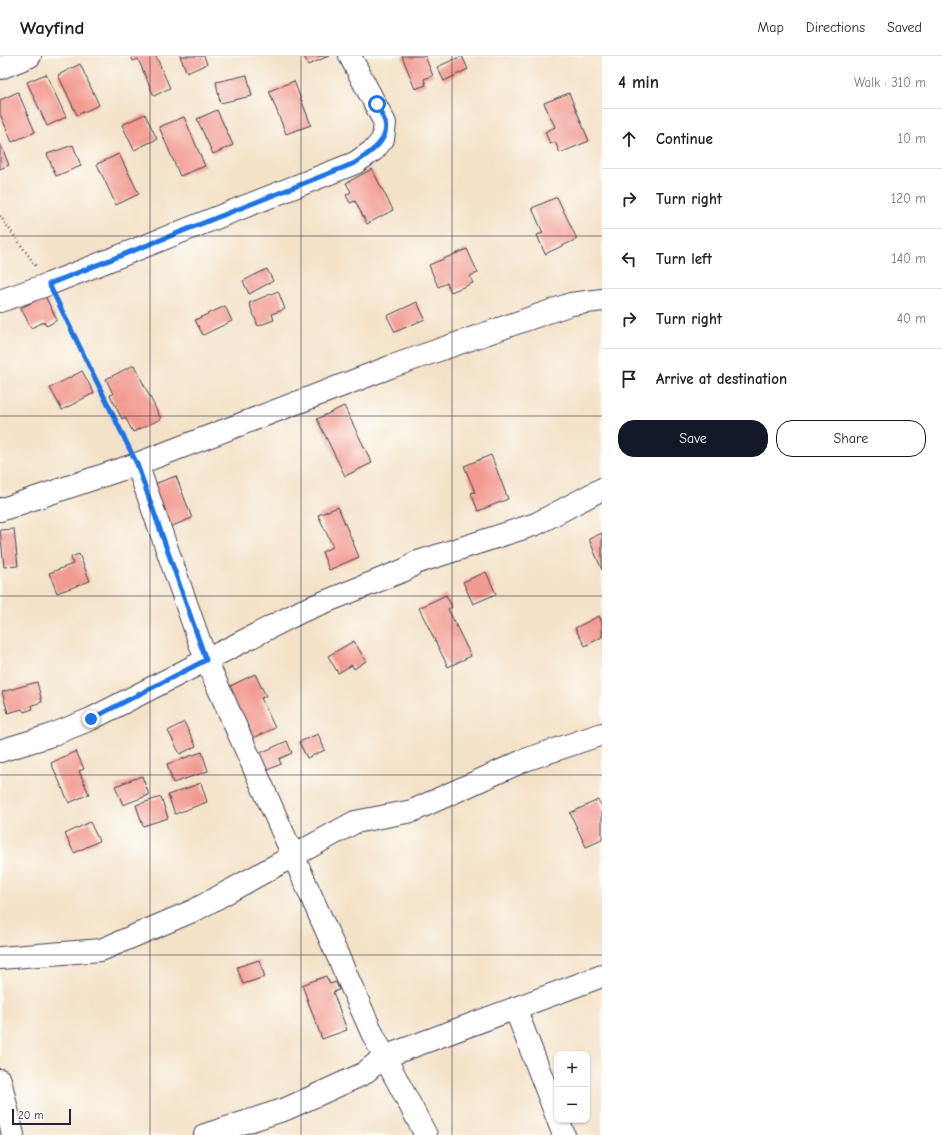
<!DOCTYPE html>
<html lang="en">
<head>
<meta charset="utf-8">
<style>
	:root { --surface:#fff; --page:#f6f6f6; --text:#222; --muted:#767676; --line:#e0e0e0; --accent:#111827 }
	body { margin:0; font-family:"Comic Neue",sans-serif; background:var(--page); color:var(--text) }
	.controls { position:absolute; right:12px; bottom:12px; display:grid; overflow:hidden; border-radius:8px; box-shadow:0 1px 3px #0004 }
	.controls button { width:36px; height:36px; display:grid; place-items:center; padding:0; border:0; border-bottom:1px solid var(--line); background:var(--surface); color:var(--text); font:20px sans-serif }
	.scale { position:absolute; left:12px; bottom:10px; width:59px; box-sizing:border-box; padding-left:4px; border:2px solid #22223b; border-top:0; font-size:11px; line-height:14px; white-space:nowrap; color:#22223b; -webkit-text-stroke:3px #fdfcf7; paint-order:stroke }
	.stop { position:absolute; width:12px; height:12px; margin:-9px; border:3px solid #1a73e8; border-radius:50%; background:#fff }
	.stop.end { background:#1a73e8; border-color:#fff; box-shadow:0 1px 4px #0008 }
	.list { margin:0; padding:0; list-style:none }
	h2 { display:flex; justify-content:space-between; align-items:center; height:52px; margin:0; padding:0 16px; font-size:17px }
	h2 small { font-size:13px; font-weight:400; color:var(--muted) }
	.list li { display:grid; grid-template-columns:26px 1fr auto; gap:12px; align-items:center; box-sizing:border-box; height:60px; padding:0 16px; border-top:1px solid var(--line) }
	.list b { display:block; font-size:15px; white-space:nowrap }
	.list em { font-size:13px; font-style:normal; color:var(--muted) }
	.actions { display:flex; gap:8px; padding:12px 16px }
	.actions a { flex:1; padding:9px 0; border:1px solid var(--accent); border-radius:16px; text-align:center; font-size:14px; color:var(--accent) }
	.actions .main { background:var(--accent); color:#fff }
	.icon { flex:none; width:22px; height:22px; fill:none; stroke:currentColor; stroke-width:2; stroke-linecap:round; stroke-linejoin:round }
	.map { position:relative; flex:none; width:602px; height:1079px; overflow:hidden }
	header { display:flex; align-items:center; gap:24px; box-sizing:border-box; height:56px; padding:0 20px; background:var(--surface); border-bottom:1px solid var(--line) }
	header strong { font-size:19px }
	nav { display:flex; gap:22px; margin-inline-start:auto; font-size:14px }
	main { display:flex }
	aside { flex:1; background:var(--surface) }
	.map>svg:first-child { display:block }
	.building { fill:#f29a90 }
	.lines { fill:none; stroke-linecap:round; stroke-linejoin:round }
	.minor-casing { stroke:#423f50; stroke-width:24 }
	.path { stroke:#423f50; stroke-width:2.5; stroke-dasharray:1 3; stroke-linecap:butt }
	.minor { stroke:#fff; stroke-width:22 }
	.route { stroke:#1a73e8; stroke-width:5 }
	.grid { fill:none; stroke:#22223b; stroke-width:1; stroke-opacity:0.55 }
</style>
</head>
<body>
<header>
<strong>Wayfind</strong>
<nav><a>Map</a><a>Directions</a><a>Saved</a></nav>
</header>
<main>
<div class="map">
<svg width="602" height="1079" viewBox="0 0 602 1079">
	<rect width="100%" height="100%" fill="#fdfcf7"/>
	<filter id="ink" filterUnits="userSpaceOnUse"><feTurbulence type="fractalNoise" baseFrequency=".025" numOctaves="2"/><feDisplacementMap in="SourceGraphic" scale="8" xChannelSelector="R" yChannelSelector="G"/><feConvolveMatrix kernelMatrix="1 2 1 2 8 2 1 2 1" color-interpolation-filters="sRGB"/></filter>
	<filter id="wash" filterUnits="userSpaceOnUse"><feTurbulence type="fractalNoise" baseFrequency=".012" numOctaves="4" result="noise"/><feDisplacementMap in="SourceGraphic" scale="16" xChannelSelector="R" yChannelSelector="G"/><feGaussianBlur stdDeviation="0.9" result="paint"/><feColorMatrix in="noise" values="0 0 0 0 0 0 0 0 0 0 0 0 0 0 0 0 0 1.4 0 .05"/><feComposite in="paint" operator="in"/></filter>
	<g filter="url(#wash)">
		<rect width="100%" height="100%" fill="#f4e2c8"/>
		<g id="blocks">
			<path class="building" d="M131,0H156L170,32L154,40L138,3L133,5Z
				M180,0H204L207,8L187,17Z
				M304,0H329L308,9Z
				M402,0H425L433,20L424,23L426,29L415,33Z
				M462,0L468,13L444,25L437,11Z
				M80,8L99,49L77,59L58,19Z
				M46,18L66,61L47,70L27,26Z
				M247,19L252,40L220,47L216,26Z
				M294,25L311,69L286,78L269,35Z
				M18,36L35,76L12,86L0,58V44Z
				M569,37L589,85L560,97L555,86L550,88L545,76L555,71L544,47Z
				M217,54L233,89L213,98L197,63Z
				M145,58L157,83L134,94L122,69Z
				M184,61L205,110L180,120L159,71Z
				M0,87L9,109L0,113Z
				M73,89L81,110L56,120L47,98Z
				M119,98L139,138L116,149L97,108Z
				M372,113L393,154L367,168L355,145L350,147L346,139L351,136L346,127Z
				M557,141L577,183L545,198L537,179L543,177L532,152Z
				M467,193L478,217L470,220L473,227L451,236L447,227L438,231L429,209Z
				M267,213L273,225L249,238L243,225Z
				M278,235L285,253L272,258L274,264L258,270L249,247Z
				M45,240L57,264L47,270L44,266L31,272L21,252Z
				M417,246L425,263L395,276L387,260Z
				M225,250L232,265L203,279L195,264Z
				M134,309L161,363L133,376L125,361L122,363L110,339L113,338L106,323Z
				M82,315L94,337L62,354L50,332Z
				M344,350L372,407L345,420L317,363Z
				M491,399L508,443L478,455L471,437L475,436L464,410Z
				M176,420L192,462L170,471L146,431Z
				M338,451L359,501L329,514L322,496L333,491L318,459Z
				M14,473L18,510L4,511L0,474Z
				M602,477V514L589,483Z
				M79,498L90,525L57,537L49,517L73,508L71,501Z
				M486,516L496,538L473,548L463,526Z
				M446,539L452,551L448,553L471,600L448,611L419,552Z
				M599,560L602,567V581L585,590L575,572Z
				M354,585L366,605L354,613L352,609L338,617L328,600Z
				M255,618L266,640L261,642L275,672L247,685L222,634Z
				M37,626L42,646L32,649L33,653L24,656L22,653L8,657L2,636Z
				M184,666L196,690L180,698L168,675Z
				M318,678L325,694L307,702L299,686Z
				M287,685L292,697L279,703L281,708L263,716L256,699Z
				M76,695L84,713L79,715L89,738L69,747L51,707Z
				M202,696L208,715L173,727L167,708Z
				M142,720L149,739L123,749L115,730Z
				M201,727L207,746L175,758L168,739Z
				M161,741L168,762L143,770L136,749Z
				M598,744L602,750V784L586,791L570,757Z
				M90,766L99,785L74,797L65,778Z
				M259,904L265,921L243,928L237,911Z
				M326,920L330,928L336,926L339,934L333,936L347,974L322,983L302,929Z"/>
		</g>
	</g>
	<g filter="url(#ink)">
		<use href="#blocks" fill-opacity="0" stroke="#423f50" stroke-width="1"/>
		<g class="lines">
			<g class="minor-casing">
				<path id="minor" d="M0,12L30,0
					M0,245L49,228L355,107L374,94L383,83L385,67L350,0
					M137,408L206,604L373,979L426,1079
					M0,454L137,408L390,311L571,248L602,244
					M0,695L49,680L91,663L302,555L407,513L415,507L536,468L602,433
					M0,902L101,894L195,854L355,766L412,755L525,704L602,678
					M515,952L557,1061
					M0,1024L13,1079
					M558,1064L564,1079
					M205,1079L286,1053L363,1018L384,1001L602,920"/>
			</g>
			<path class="path" d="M0,160L36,210
				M58,247L128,390"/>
			<use href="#minor" class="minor"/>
		</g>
	</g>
	<g class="lines" filter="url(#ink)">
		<path class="route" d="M91,663L206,604L137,408L49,228L355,107C368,98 390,85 385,66C383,60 379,54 377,48"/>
	</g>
	<path class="grid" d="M150,0V1079M301,0V1079M452,0V1079M0,180H602M0,360H602M0,540H602M0,719H602M0,899H602"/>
</svg>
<div class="controls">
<button>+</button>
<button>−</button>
</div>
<div class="scale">20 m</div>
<div class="stop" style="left:377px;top:48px"></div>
<div class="stop end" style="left:91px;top:663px"></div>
</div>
<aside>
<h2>4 min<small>Walk · 310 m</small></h2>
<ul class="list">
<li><svg class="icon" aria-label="ahead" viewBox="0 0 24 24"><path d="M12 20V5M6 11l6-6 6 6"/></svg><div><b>Continue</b></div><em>10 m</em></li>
<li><svg class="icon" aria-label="right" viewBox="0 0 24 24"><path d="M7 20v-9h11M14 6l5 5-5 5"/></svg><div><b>Turn right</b></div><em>120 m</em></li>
<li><svg class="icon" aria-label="left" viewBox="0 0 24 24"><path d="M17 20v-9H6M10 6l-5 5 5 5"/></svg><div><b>Turn left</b></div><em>140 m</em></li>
<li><svg class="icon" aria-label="right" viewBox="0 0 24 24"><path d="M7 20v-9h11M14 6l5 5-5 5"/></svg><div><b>Turn right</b></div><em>40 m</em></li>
<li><svg class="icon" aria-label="arrive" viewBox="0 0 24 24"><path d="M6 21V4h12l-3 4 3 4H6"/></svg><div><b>Arrive at destination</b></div></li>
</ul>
<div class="actions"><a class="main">Save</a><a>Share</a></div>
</aside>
</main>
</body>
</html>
